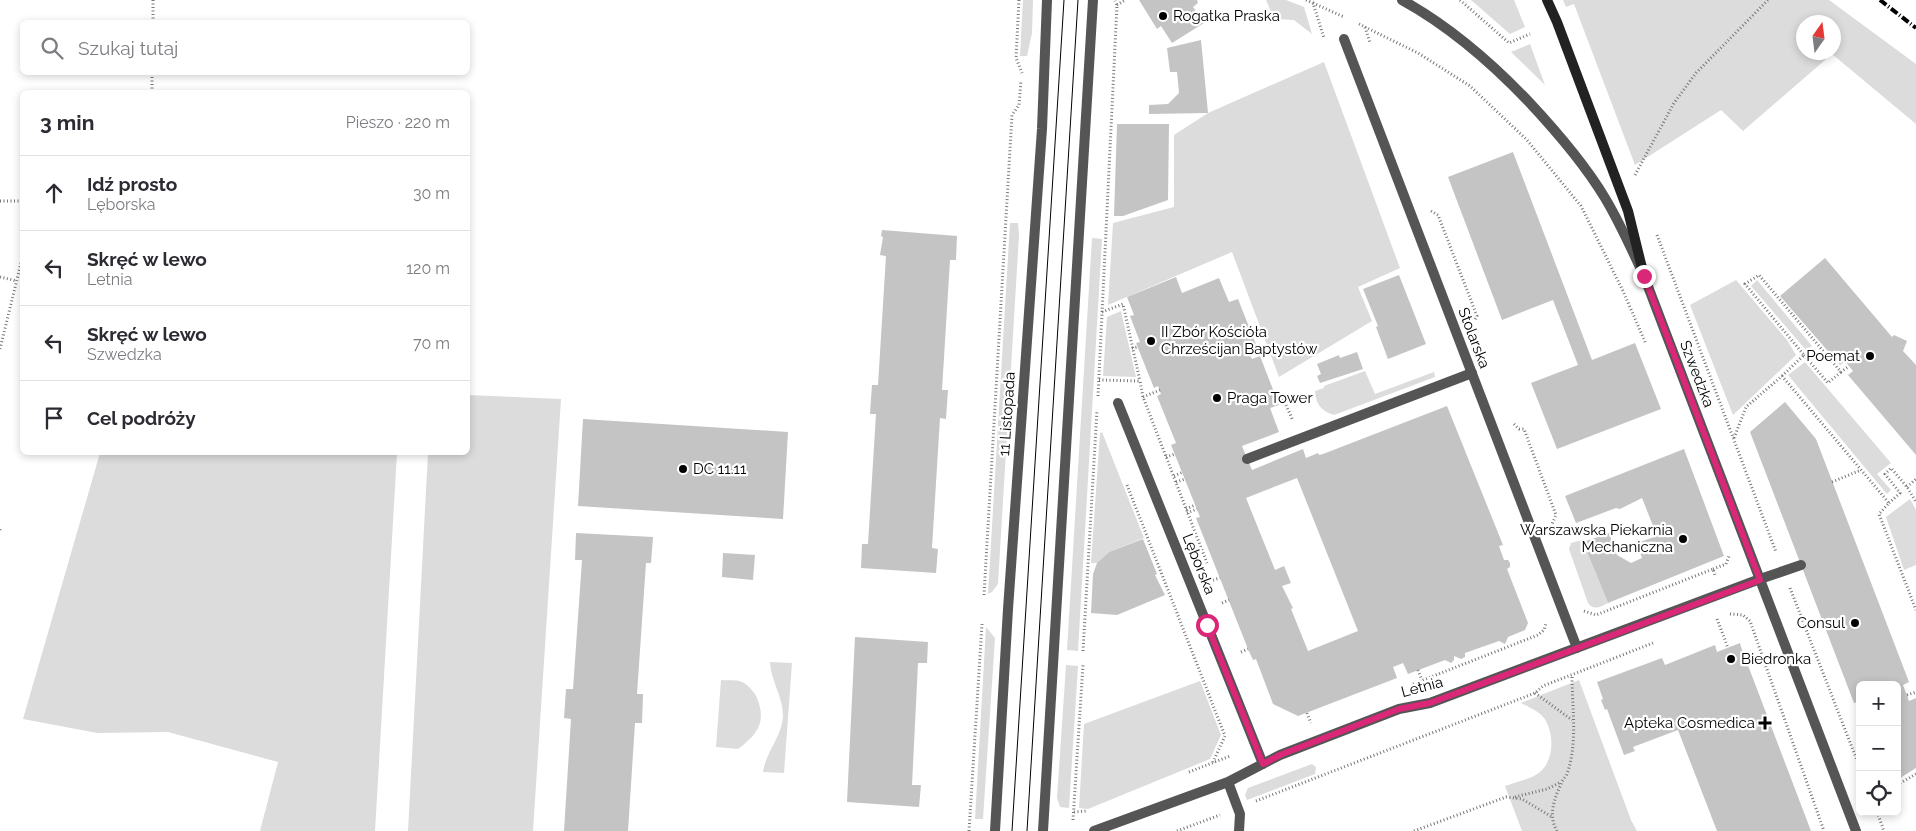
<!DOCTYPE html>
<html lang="pl">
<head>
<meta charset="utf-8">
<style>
	:root { --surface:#fff; --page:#f7f7f7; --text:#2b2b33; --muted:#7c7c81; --line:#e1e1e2 }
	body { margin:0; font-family:Raleway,sans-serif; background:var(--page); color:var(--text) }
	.controls { position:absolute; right:15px; bottom:15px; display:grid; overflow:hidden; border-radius:8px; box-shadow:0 2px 8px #0003 }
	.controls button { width:45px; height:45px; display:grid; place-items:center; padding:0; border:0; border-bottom:1px solid var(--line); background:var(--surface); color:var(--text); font:25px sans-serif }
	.compass { position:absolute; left:1796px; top:15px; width:45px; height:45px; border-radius:50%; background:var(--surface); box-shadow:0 2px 8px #0003; rotate:14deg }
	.stop { position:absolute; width:15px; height:15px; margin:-11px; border:4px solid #db2777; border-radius:50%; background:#fff }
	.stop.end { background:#db2777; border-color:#fff; box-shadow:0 1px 5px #0008 }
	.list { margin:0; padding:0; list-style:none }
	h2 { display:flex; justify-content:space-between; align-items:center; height:65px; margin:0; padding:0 20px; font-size:21px }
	h2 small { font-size:16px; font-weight:400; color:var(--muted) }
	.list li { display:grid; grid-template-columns:32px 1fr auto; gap:15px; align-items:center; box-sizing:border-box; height:75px; padding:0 20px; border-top:1px solid var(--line) }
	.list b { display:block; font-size:19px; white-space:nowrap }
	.list p { margin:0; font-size:16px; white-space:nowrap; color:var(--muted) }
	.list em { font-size:16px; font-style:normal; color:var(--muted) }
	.icon { flex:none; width:28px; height:28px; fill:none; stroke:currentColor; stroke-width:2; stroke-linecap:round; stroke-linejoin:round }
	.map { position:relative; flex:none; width:1916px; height:831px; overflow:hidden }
	.search { position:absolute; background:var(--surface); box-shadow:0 2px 8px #0003; left:20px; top:20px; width:450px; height:55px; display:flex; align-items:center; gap:12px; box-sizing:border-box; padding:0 18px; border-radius:8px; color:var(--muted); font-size:19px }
	.panel { position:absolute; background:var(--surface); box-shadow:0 2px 8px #0003; left:20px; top:90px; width:450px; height:365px; border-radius:8px }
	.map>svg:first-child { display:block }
	.green { fill:#dcdcdc; fill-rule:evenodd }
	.building { fill:#c4c4c4; fill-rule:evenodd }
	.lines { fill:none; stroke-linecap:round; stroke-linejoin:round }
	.path { stroke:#777; stroke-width:3; stroke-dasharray:1 2.5; stroke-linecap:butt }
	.service { stroke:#555; stroke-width:10 }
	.minor { stroke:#555; stroke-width:10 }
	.tertiary { stroke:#555; stroke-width:10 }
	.secondary { stroke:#222; stroke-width:10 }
	.tram { stroke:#000; stroke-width:1 }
	.rail { stroke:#000; stroke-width:4; stroke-dasharray:8 2.5 1 2.5; stroke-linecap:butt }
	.route { stroke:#db2777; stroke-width:6 }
	.poi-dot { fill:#000; stroke:#fff; stroke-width:2 }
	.labels { text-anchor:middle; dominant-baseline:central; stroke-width:4.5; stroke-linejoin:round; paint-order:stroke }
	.poi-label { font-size:15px; fill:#000; stroke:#fff; text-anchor:start }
	.street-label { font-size:15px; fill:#000; stroke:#fff }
</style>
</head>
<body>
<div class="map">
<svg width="1916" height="831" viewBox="0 0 1916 831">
	<rect width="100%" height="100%" fill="#fff"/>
	<path class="green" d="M1023,0H1033L1032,33L1027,56H1020Z
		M1266,0H1286L1304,7L1312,34L1294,20L1274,19Z
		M1471,0H1514L1525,27L1510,34Z
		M1563,0H1829L1916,64V124L1832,54L1743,131L1721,110L1635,165L1574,4L1566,7ZM1804,22H1834V52H1804Z
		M1530,44L1545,85L1511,52Z
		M1324,62L1400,268L1358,287L1372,321L1279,377L1232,252L1108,305L1113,223L1174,207V135L1208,113Z
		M1010,223H1018L1019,235L998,584L992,592L988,594Z
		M1092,238L1102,239L1078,651L1067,650Z
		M1736,280L1787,340L1796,355L1733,415L1690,305Z
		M1757,280L1812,346L1806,350L1751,286Z
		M1121,311L1136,377L1103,376L1107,317Z
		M1805,362L1891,463L1877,474L1891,490L1887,494L1788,375Z
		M1365,371L1375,394L1434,372L1435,377L1334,415C1321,411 1316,404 1315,391L1324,388V386Z
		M468,395L561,399L533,831H408L428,453L468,452Z
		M1102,432L1144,538L1109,552L1097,563H1091L1100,433Z
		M100,453H397L375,831H260L278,762L168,732L97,733L23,719Z
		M1910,499L1916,510V565L1904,570L1886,517Z
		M1578,541L1583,542L1608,603C1600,607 1594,611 1588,603L1569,549L1571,543Z
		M986,627L995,638L983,819H975Z
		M770,662L792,663L784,773L763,772C766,751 782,737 783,716C783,696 771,682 770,662Z
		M1066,665L1078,666L1069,808L1060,807L1057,798Z
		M721,680C728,681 738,679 744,683C750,687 755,693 757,698C767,722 757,735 738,749L716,747Z
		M1579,680L1631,820L1637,831H1522L1505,786C1515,782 1532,779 1540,772C1554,760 1554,736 1546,721C1541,712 1530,708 1521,703Z
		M1200,681L1221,735L1210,759L1088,809L1079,808L1084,724Z
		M1312,764L1316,767L1315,774L1247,800L1245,795L1248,788Z"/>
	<path class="building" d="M1139,0H1197L1198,3L1193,7L1204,23L1172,43L1161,26L1157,29Z
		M1201,40L1208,113L1149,114V105L1168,104L1179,93L1177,72H1170L1167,48Z
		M1117,124H1169L1168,200L1123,216H1114Z
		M1513,152L1592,360L1635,343L1661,409L1557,449L1531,383L1578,365L1553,300L1502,320L1448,177Z
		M882,230L957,236L956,260H950L942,390H948L946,419L940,418L932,548L938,549L936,573L861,568L862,544H868L876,414H870L872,385H878L886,256L880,255L883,237L881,236Z
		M1825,258L1892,337L1894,335L1907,341L1903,351L1916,365V455L1848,375L1853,371L1845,361L1840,365L1780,296Z
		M1399,275L1426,344L1388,359L1376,327L1378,326L1363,289Z
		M1176,277L1182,293L1219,278L1229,302L1238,299L1257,347L1248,351L1252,359L1260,356L1279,405L1270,408L1279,432L1242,446L1252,470L1303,449L1306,458L1318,453L1319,455L1323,454L1447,406L1503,545L1499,546L1504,560H1508L1510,563V567L1507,569L1528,623L1525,630L1508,637L1505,644L1499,641L1465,653V657L1461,659L1454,656V660L1451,663L1445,660L1408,674L1403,663L1393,667L1397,678L1298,716L1273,704L1256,659L1253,660L1248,649L1196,518L1200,517L1171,445L1176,443L1157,396L1161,394L1158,386L1154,388L1136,343L1140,342L1130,316L1134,315L1127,297ZM1297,478L1358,631L1308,651L1291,609L1293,608L1282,586L1291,583L1284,566L1275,570L1246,498Z
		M1357,352L1363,369L1320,383L1317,376L1321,374L1317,364L1339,355L1340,358Z
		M1785,402L1816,439L1909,682L1903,685L1909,701L1916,698V768L1897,780V685H1860V706L1858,702L1854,703L1750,432Z
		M583,419L788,432L783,519L578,506Z
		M1684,449L1724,556L1608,603L1583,542L1609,533L1617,555L1631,563L1642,558L1637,543L1657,536L1642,498L1620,509L1616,508L1576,523L1565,496Z
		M576,533L653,537L651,563H646L637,694H643L642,723H635L628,831H564L571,719L564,718L566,689H573L582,560H575Z
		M1143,539L1157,574L1155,575L1165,595L1117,615L1091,613L1093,574L1097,563L1109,552Z
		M723,553L755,555L753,580L722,577Z
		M855,637L928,642L927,663H918L912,785H921L919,807L847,802Z
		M1740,643L1741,647L1811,831H1717L1678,730L1633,747L1635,751L1624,755L1607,709L1605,710L1601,700L1603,699L1597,682L1662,658L1665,665L1715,645L1717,652Z"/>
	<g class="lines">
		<path class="path" d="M1019,0L1016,58L1022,73
			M1306,0L1313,3L1324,38
			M1460,0L1509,43L1530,34
			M1313,3L1344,17
			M1117,5L1125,0
			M153,22V0
			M1359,24L1365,27L1370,43
			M1365,27L1418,53L1470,86L1527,140L1581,206L1623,291L1646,344
			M152,92V72
			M1635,175L1674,103L1696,73L1768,0
			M0,201H22
			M1431,211L1438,215L1477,316L1474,321
			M1657,235L1776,552
			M0,277L17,281
			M1102,312L1123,304L1140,381
			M1132,348L1138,347
			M0,349L22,259
			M1804,355L1828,383L1841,372
			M1782,376L1804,355L1745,284L1759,275L1841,372L1849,366
			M1099,380L1140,381L1143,397L1207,563
			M1098,396L1117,5L1115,1
			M1143,397L1160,390
			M1277,400L1283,398L1293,421
			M1514,424L1519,429H1524L1556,515L1552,524
			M1734,438L1746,407L1782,376L1889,503L1879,514L1916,610
			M1166,457L1175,454
			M1174,476L1183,472
			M1176,482L1185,479
			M1832,482L1861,470
			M1127,485L1225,736L1213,762
			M1907,487L1916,479
			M1889,503L1900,493L1885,474L1891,468L1907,487L1916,502
			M1186,509L1195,505
			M1187,513L1197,509
			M0,530L1,527
			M1713,569L1726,564L1729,556
			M1213,580L1220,578
			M1790,588L1860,768
			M984,595L1012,115L1019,105L1021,81
			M1222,603L1229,600
			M1584,611L1596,615L1713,569L1715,575
			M1730,614L1743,615L1750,621L1824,831
			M1717,619L1728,648
			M1083,651L1097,410
			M1241,652L1248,649
			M1418,670L1422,680
			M1413,684L1538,635L1544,630L1546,623
			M1535,693L1572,720
			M1907,695L1916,692
			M1307,713L1311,723
			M1189,772L1230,756
			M1897,785L1916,774
			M1515,797L1547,789L1561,782
			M1256,801L1535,693L1543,686L1653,643
			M1074,812L1086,811
			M1877,812L1884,831
			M1073,820L1083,665
			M969,831L982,624
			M1177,831L1220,815
			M1414,831L1506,797L1522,799L1552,817
			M1557,831C1548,816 1554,799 1561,784C1562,780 1565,778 1567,774C1578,743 1572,707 1572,675"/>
		<path class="service" d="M1247,459L1472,373
			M1760,579L1801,565"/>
		<path class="minor" d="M1344,39L1577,648
			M1118,403L1263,764
			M1228,782L1240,814L1239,831
			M1094,831L1228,782L1280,755L1399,709L1430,703L1760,579"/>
		<path class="tertiary" d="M1402,0C1451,27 1491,62 1529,102C1557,132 1584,163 1605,198C1620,223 1632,250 1644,276L1856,831
			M995,831L1008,609L1042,129L1047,0
			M1043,831L1093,0"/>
		<path class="secondary" d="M1547,0L1557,22L1628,211L1644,276"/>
		<path class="tram" d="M1012,831L1064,0
			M1027,831L1078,0"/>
		<path class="rail" d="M1880,0L1916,28"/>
	</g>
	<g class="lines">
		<path class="route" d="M1207,625L1263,764L1280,755L1399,709L1430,703L1760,580L1644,276"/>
	</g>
	<g class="poi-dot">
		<circle cx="1163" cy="16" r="5"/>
		<circle cx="1151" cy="341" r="5"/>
		<circle cx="1870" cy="356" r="5"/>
		<circle cx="1217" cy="398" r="5"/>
		<circle cx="683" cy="469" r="5"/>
		<circle cx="1683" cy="539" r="5"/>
		<circle cx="1855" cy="623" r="5"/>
		<circle cx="1731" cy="659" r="5"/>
		<path d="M1762.5 715.5h5v5h5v5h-5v5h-5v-5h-5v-5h5z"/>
	</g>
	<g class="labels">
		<g class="poi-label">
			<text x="1173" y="16">Rogatka Praska</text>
			<text x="1161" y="332">II Zbór Kościóła<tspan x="1161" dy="17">Chrześcijan Baptystów</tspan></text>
			<text x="1860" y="356" text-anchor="end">Poemat</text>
			<text x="1227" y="398">Praga Tower</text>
			<text x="693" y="469">DC 11.11</text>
			<text x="1673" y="530" text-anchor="end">Warszawska Piekarnia<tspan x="1673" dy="17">Mechaniczna</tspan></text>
			<text x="1845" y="623" text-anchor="end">Consul</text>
			<text x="1741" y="659">Biedronka</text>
			<text x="1755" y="723" text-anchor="end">Apteka Cosmedica</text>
		</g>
		<g class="street-label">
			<text transform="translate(1474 338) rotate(69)">Stolarska</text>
			<text transform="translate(1697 374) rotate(69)">Szwedzka</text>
			<text transform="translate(1007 414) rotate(-86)">11 Listopada</text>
			<text transform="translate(1199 564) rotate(68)">Lęborska</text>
			<text transform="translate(1422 687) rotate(-15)">Letnia</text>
		</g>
	</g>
</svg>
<div class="controls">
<button>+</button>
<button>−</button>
<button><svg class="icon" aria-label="locate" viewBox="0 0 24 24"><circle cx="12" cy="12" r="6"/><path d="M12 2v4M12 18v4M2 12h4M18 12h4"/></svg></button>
</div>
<svg class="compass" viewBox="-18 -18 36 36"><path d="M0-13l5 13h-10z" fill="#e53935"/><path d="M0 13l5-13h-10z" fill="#7c7c81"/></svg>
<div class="stop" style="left:1207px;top:625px"></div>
<div class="stop end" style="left:1644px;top:276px"></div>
<div class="search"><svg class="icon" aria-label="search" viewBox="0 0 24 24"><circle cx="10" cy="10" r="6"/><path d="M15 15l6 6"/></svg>Szukaj tutaj</div>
<section class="panel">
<h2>3 min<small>Pieszo · 220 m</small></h2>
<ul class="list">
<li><svg class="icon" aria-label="ahead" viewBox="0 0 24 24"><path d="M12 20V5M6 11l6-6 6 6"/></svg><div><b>Idź prosto</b><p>Lęborska</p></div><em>30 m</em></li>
<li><svg class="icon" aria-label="left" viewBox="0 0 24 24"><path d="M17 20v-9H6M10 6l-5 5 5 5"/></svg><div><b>Skręć w lewo</b><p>Letnia</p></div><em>120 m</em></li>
<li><svg class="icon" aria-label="left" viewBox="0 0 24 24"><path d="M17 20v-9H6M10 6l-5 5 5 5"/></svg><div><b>Skręć w lewo</b><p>Szwedzka</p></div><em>70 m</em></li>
<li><svg class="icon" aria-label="arrive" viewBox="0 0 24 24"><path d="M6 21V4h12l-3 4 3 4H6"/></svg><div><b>Cel podróży</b></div></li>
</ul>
</section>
</div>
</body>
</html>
